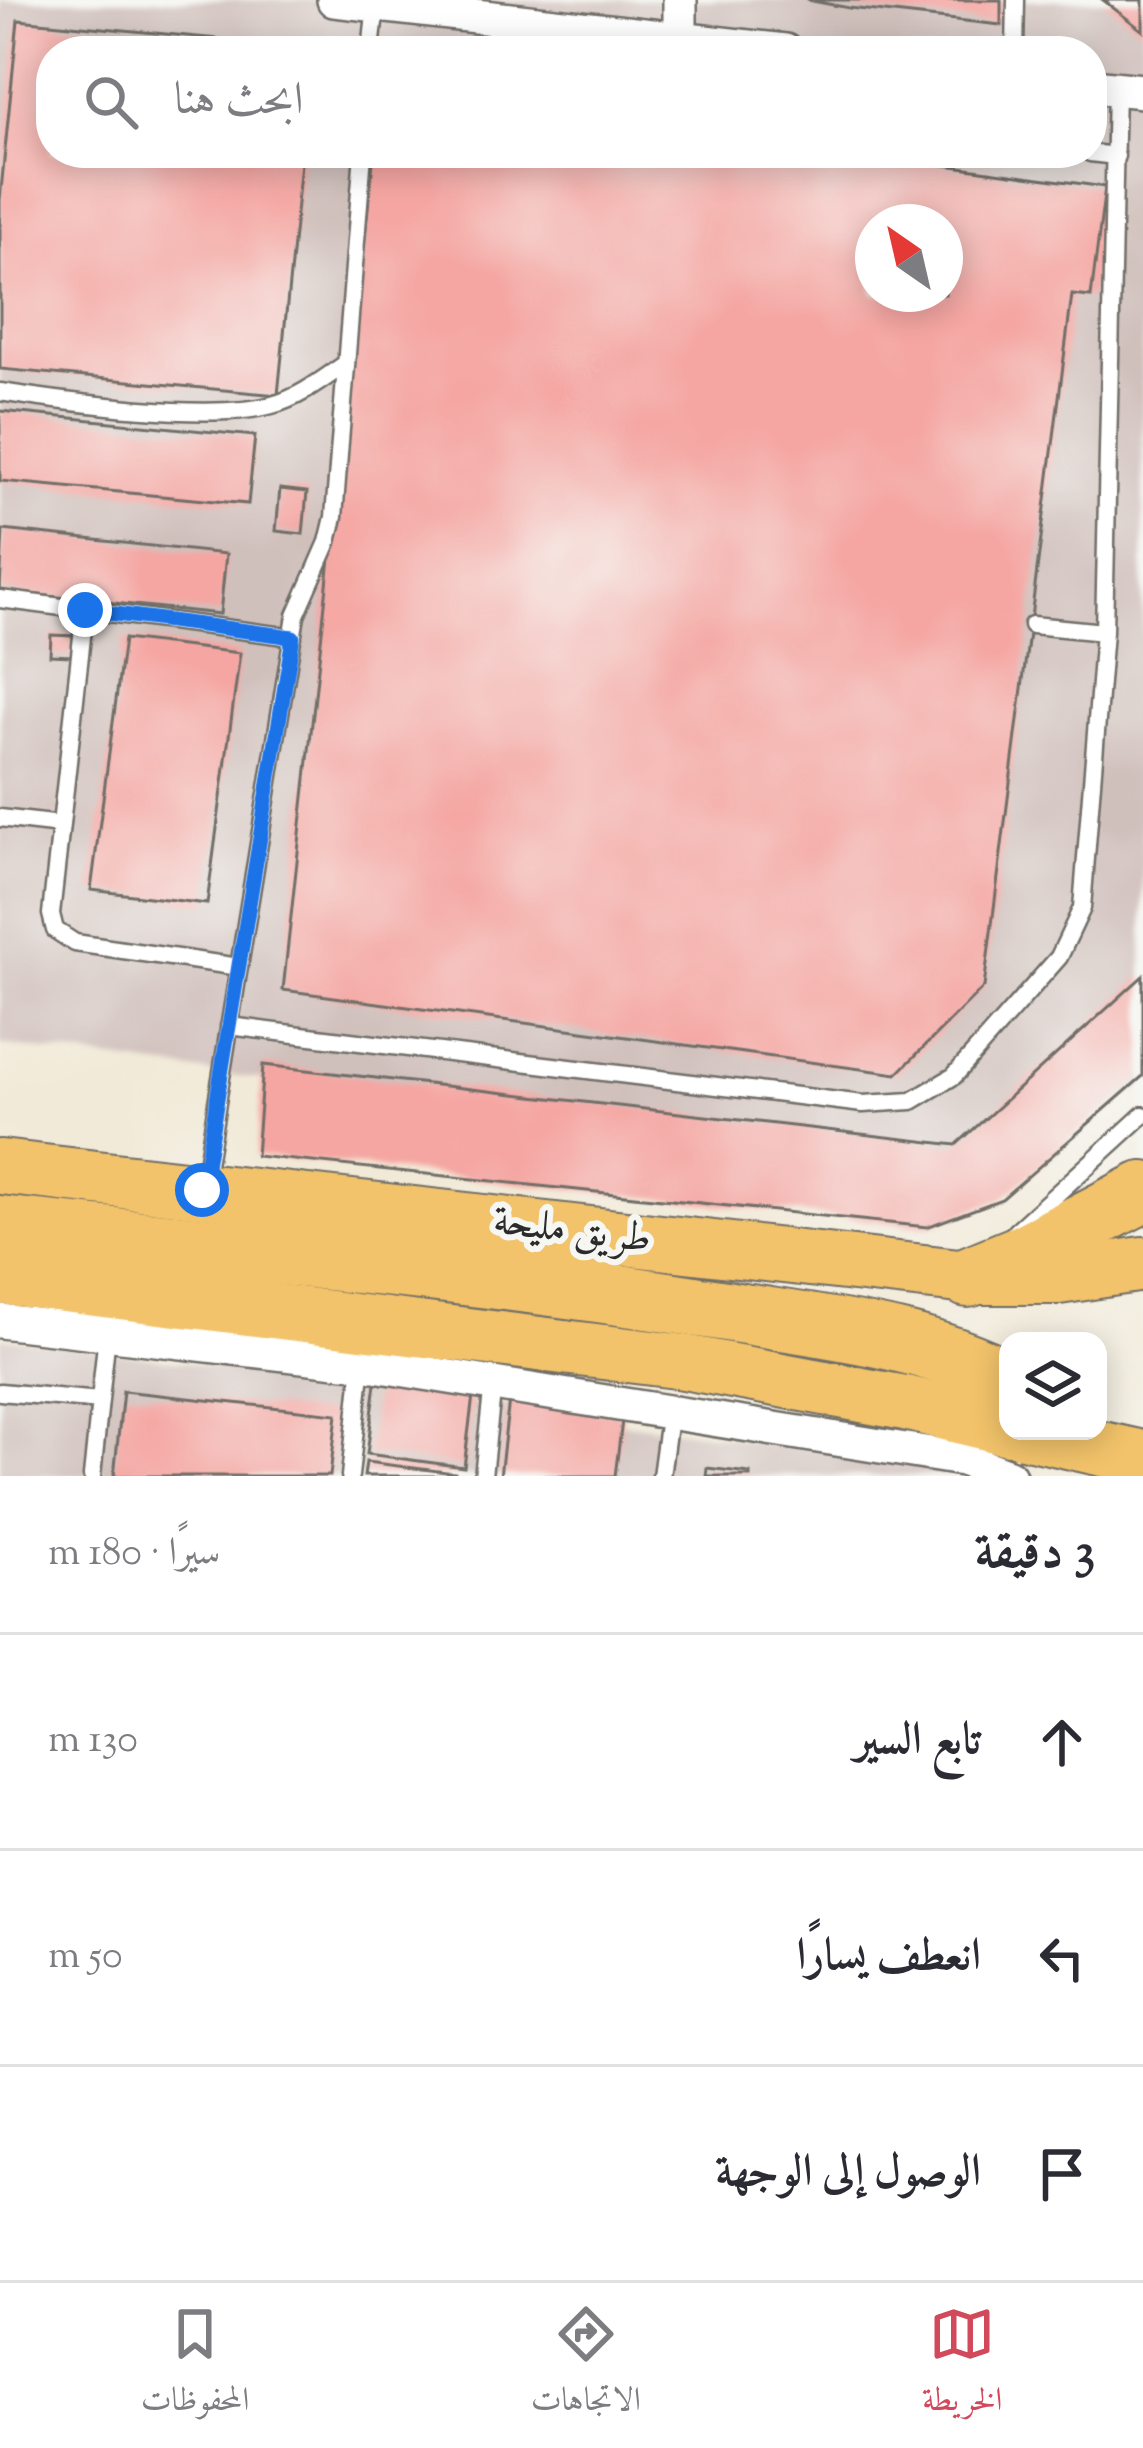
<!DOCTYPE html>
<html lang="ar">
<head>
<meta charset="utf-8">
<style>
	:root { --surface:#fff; --page:#f2f2f3; --text:#2b2b33; --muted:#7c7c81; --line:#e1e1e2; --accent:#d1495b }
	body { margin:0; font-family:"Sorts Mill Goudy",Amiri,serif; background:var(--page); color:var(--text); direction:rtl }
	.controls { position:absolute; right:36px; bottom:36px; display:grid; overflow:hidden; border-radius:24px; box-shadow:0 6px 30px #0003 }
	.controls button { width:108px; height:108px; display:grid; place-items:center; padding:0; border:0; border-bottom:3px solid var(--line); background:var(--surface); color:var(--text); font:60px sans-serif }
	.compass { position:absolute; left:855px; top:204px; width:108px; height:108px; border-radius:50%; background:var(--surface); box-shadow:0 6px 30px #0003; rotate:326deg }
	.stop { position:absolute; width:36px; height:36px; margin:-27px; border:9px solid #1a73e8; border-radius:50%; background:#fff }
	.stop.end { background:#1a73e8; border-color:#fff; box-shadow:0 3px 12px #0008 }
	.list { margin:0; padding:0; list-style:none }
	h2 { display:flex; justify-content:space-between; align-items:center; height:156px; margin:0; padding:0 48px; font-size:51px }
	h2 small { font-size:39px; font-weight:400; color:var(--muted) }
	.list li { display:grid; grid-template-columns:78px 1fr auto; gap:36px; align-items:center; box-sizing:border-box; height:216px; padding:0 48px; border-top:3px solid var(--line) }
	.list b { display:block; font-size:45px; white-space:nowrap }
	.list em { font-size:39px; font-style:normal; color:var(--muted) }
	.icon { flex:none; width:66px; height:66px; fill:none; stroke:currentColor; stroke-width:2; stroke-linecap:round; stroke-linejoin:round }
	.map { position:relative; flex:none; width:1143px; height:1476px; overflow:hidden; direction:ltr }
	.search { position:absolute; background:var(--surface); box-shadow:0 6px 30px #0003; left:36px; right:36px; top:36px; height:132px; display:flex; align-items:center; gap:30px; box-sizing:border-box; padding:0 42px; border-radius:48px; color:var(--muted); font-size:45px }
	.sheet { height:804px; background:var(--surface) }
	nav { display:flex; justify-content:space-around; align-items:center; box-sizing:border-box; height:168px; border-top:3px solid var(--line); background:var(--surface); font-size:33px; color:var(--muted) }
	nav a { display:grid; justify-items:center; gap:6px }
	nav .on { color:var(--accent) }
	.map>svg:first-child { display:block }
	.industrial { fill:#d0c0bc; fill-rule:evenodd }
	.building { fill:#f5a6a2; fill-rule:evenodd }
	.lines { fill:none; stroke-linecap:round; stroke-linejoin:round }
	.service-casing { stroke:#716e68; stroke-width:21 }
	.minor-casing { stroke:#716e68; stroke-width:38 }
	.primary-casing { stroke:#716e68; stroke-width:58 }
	.motorway-casing { stroke:#716e68; stroke-width:64 }
	.service { stroke:#fff; stroke-width:16 }
	.minor { stroke:#fff; stroke-width:33 }
	.primary { stroke:#f2c36a; stroke-width:54 }
	.motorway { stroke:#f2c36a; stroke-width:60 }
	.primary-bridge-casing { stroke:#716e68; stroke-width:58; stroke-linecap:butt }
	.primary-bridge { stroke:#f2c36a; stroke-width:54 }
	.route { stroke:#1a73e8; stroke-width:15 }
	.labels { text-anchor:middle; dominant-baseline:central; stroke-width:12; stroke-linejoin:round; paint-order:stroke }
	.street-label { font-size:42px; fill:#2b2b2b; stroke:#f6f6f2 }
</style>
</head>
<body>
<div class="map">
<svg width="1143" height="1476" viewBox="0 0 1143 1476">
	<rect width="100%" height="100%" fill="#f6f6f2"/>
	<filter id="ink" filterUnits="userSpaceOnUse"><feTurbulence type="fractalNoise" baseFrequency=".00833" numOctaves="2"/><feDisplacementMap in="SourceGraphic" scale="24" xChannelSelector="R" yChannelSelector="G"/><feConvolveMatrix kernelMatrix="1 2 1 2 8 2 1 2 1" color-interpolation-filters="sRGB"/></filter>
	<filter id="wash" filterUnits="userSpaceOnUse"><feTurbulence type="fractalNoise" baseFrequency=".004" numOctaves="4" result="noise"/><feDisplacementMap in="SourceGraphic" scale="48" xChannelSelector="R" yChannelSelector="G"/><feGaussianBlur stdDeviation="2.7" result="paint"/><feColorMatrix in="noise" values="0 0 0 0 0 0 0 0 0 0 0 0 0 0 0 0 0 1.4 0 .05"/><feComposite in="paint" operator="in"/></filter>
	<g filter="url(#wash)">
		<rect width="100%" height="100%" fill="#f2ead8"/>
		<path class="industrial" d="M0,0H1143V1087L1008,1178L0,1045ZM51,51H1092V153H51ZM873,222H945V294H873Z
			M0,1337L1014,1476H0Z"/>
		<g id="blocks">
			<path class="building" d="M807,0H1001V25L849,8Z
				M1103,0H1143V31Z
				M18,20L313,48V51H51V153H302L278,395L0,369V200Z
				M374,153H857L1105,187L1091,297L1072,295L984,987L897,1074L283,990ZM873,222H945V294H873Z
				M0,411L255,436L248,504L0,481Z
				M280,489L307,492L303,534L276,531Z
				M3,530L226,554L220,614L0,591Z
				M51,635L74,636L72,656L50,655Z
				M124,639L240,653L207,904L91,890Z
				M1143,976V1076L1002,1199L927,1227L256,1156L263,1065L956,1145Z
				M376,1383L473,1396L464,1467L367,1454Z
				M123,1391L337,1414L330,1476H114Z
				M509,1400L623,1413L615,1476H500Z
				M366,1462L455,1473V1476H364Z
				M707,1468L750,1473V1476H706Z"/>
		</g>
	</g>
	<g filter="url(#ink)">
		<use href="#blocks" fill-opacity="0" stroke="#716e68" stroke-width="3"/>
		<g class="lines">
			<g class="service-casing">
				<path id="service" d="M371,51L376,4
					M1015,51L1016,0
					M1090,153L1116,156
					M0,392C65,402 211,422 272,405C299,398 322,380 345,364
					M0,599L293,637
					M85,610L51,914L55,930L75,943L239,967
					M1032,625L1104,632
					M0,818L61,825
					M229,1026L863,1104L912,1101L954,1076L1059,957L1082,908L1104,632L1116,89
					M204,1183L296,615L328,542L334,517L363,153
					M1015,1232L1143,1115
					M0,1392L100,1401
					M92,1476L107,1334
					M350,1476L362,1363
					M483,1476L493,1383
					M661,1476L670,1410"/>
			</g>
			<g class="minor-casing">
				<path id="minor" d="M334,0L785,51
					M680,39V0
					M1092,86L1143,91
					M0,1321L362,1363L962,1459L1009,1476"/>
			</g>
			<g class="primary-casing">
				<path id="primary" d="M0,1167L968,1277H1058L1143,1264
					M0,1277L684,1362L905,1403L1008,1428"/>
			</g>
			<g class="motorway-casing">
				<path id="motorway" d="M0,1226C242,1252 485,1272 726,1311C821,1327 921,1336 1008,1381
					M968,1277L1024,1254L1143,1192"/>
			</g>
			<use href="#service" class="service"/>
			<use href="#minor" class="minor"/>
			<use href="#primary" class="primary"/>
			<use href="#motorway" class="motorway"/>
			<g class="primary-bridge-casing">
				<path id="primary-bridge" d="M1023,1431L1143,1458"/>
			</g>
			<use href="#primary-bridge" class="primary-bridge"/>
		</g>
	</g>
	<g class="lines" filter="url(#ink)">
		<path class="route" d="M85,610L293,637L202,1190"/>
	</g>
	<g class="labels">
		<g class="street-label">
			<text transform="translate(572 1232) rotate(7)">طريق مليحة</text>
		</g>
	</g>
</svg>
<div class="controls">
<button><svg class="icon" aria-label="layers" viewBox="0 0 24 24"><path d="M12 4l9 5-9 5-9-5zM3 14l9 5 9-5"/></svg></button>
</div>
<svg class="compass" viewBox="-18 -18 36 36"><path d="M0-13l5 13h-10z" fill="#e53935"/><path d="M0 13l5-13h-10z" fill="#7c7c81"/></svg>
<div class="stop" style="left:202px;top:1190px"></div>
<div class="stop end" style="left:85px;top:610px"></div>
<div class="search"><svg class="icon" aria-label="search" viewBox="0 0 24 24"><circle cx="10" cy="10" r="6"/><path d="M15 15l6 6"/></svg>ابحث هنا</div>
</div>
<section class="sheet">
<h2>3 دقيقة<small>سيرًا · 180 m</small></h2>
<ul class="list">
<li><svg class="icon" aria-label="ahead" viewBox="0 0 24 24"><path d="M12 20V5M6 11l6-6 6 6"/></svg><div><b>تابع السير</b></div><em>130 m</em></li>
<li><svg class="icon" aria-label="left" viewBox="0 0 24 24"><path d="M17 20v-9H6M10 6l-5 5 5 5"/></svg><div><b>انعطف يسارًا</b></div><em>50 m</em></li>
<li><svg class="icon" aria-label="arrive" viewBox="0 0 24 24"><path d="M6 21V4h12l-3 4 3 4H6"/></svg><div><b>الوصول إلى الوجهة</b></div></li>
</ul>
</section>
<nav>
<a class="on"><svg class="icon" aria-label="map" viewBox="0 0 24 24"><path d="M3 6l6-2 6 2 6-2v14l-6 2-6-2-6 2zM9 4v14M15 6v14"/></svg>الخريطة</a>
<a><svg class="icon" aria-label="directions" viewBox="0 0 24 24"><path d="M12 3l9 9-9 9-9-9zM9 14v-3h6M13 9l2 2-2 2"/></svg>الاتجاهات</a>
<a><svg class="icon" aria-label="saved" viewBox="0 0 24 24"><path d="M7 4h10v16l-5-4-5 4z"/></svg>المحفوظات</a>
</nav>
</body>
</html>
